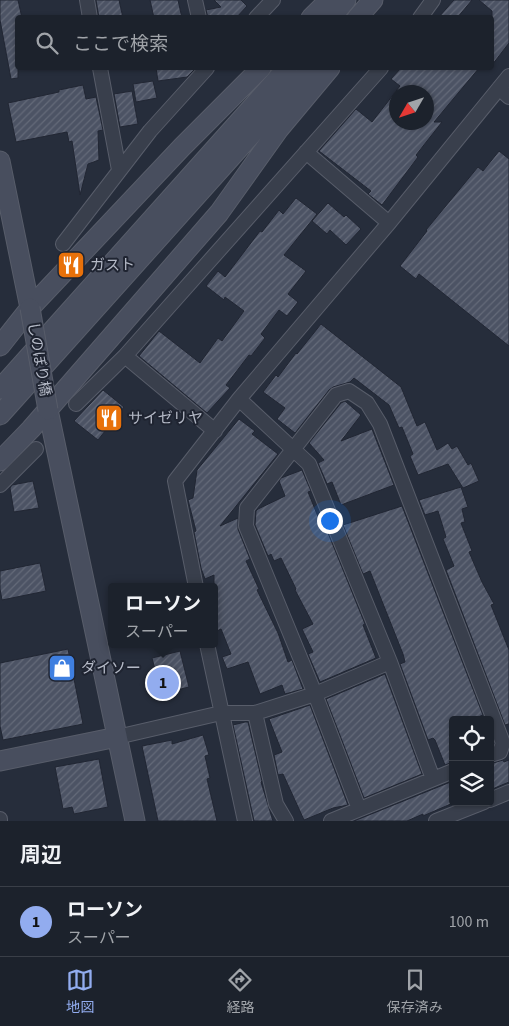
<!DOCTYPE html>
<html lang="ja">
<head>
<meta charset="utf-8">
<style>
	:root { --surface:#1c222c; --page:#292f38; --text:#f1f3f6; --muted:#a0a4a9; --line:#3a3f48; --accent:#92acef }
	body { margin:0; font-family:"Source Sans 3","Noto Sans JP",sans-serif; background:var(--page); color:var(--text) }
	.controls { position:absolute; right:15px; bottom:15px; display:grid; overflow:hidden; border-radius:5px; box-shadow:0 1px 4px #0004 }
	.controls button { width:45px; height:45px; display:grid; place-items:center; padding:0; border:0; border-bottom:1px solid var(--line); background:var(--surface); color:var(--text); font:25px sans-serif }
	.compass { position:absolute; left:389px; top:85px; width:45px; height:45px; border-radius:50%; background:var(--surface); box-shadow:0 1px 4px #0004; rotate:231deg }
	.you { position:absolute; left:329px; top:520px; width:18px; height:18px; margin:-12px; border:4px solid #fff; border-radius:50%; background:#1a73e8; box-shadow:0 0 0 8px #1a73e833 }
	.badge { display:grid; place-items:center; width:32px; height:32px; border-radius:50%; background:var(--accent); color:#111; font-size:16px; font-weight:700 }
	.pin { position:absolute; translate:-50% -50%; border:2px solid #fff; box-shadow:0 1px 5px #0006 }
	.popup { position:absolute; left:108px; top:583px; width:110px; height:65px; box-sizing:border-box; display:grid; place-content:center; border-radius:5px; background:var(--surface); filter:drop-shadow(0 1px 4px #0005); font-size:16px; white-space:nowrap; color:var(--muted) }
	.popup b { font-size:19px; color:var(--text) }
	.popup::after { content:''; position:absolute; left:50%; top:100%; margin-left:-10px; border:10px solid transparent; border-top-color:var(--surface) }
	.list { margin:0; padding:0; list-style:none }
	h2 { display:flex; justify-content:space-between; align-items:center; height:65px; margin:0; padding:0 20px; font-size:21px }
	h2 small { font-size:16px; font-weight:400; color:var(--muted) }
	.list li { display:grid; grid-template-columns:32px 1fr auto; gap:15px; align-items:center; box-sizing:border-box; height:70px; padding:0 20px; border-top:1px solid var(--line) }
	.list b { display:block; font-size:19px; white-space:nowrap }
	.list p { margin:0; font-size:16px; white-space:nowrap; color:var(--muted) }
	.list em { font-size:16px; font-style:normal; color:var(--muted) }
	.icon { flex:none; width:28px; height:28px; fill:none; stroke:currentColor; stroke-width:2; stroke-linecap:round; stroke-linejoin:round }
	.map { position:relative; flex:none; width:509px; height:821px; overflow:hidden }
	.search { position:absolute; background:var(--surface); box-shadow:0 1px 4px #0004; left:15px; right:15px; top:15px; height:55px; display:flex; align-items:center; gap:12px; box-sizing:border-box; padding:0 18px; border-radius:5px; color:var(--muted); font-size:19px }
	.sheet { height:135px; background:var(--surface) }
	nav { display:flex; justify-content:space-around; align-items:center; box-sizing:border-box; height:70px; border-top:1px solid var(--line); background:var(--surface); font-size:14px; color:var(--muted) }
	nav a { display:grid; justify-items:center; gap:2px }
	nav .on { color:var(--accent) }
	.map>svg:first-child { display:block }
	.building { fill:url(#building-hatch); stroke:#212633; fill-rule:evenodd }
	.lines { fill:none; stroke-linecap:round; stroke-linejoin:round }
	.street-casing { stroke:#585d6a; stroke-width:16 }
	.secondary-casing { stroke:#585d6a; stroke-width:21 }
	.street { stroke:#393f4c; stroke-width:14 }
	.secondary { stroke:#484e5e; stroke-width:19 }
	.secondary-bridge-casing { stroke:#585d6a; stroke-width:21; stroke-linecap:butt }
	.secondary-bridge { stroke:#484e5e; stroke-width:19 }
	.labels { text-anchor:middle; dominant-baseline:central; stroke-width:4; stroke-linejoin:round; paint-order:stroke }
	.poi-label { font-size:15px; fill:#b5bac7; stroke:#1f2431; text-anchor:start }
	.street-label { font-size:15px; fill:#b5bac7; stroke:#1f2431 }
</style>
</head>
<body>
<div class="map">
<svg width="509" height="821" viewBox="0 0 509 821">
	<defs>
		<pattern id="building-hatch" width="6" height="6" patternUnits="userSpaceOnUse" patternTransform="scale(1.25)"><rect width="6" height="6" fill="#4c5364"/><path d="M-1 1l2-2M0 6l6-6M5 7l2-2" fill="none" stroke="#646a79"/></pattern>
	</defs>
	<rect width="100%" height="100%" fill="#262d3b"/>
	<path class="building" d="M0,0H18L22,18H18V78L11,79L0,20Z
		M96,0H119L123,18H99Z
		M150,0H178L182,18H154Z
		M214,0H241L247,6L236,18H208L206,10L221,7Z
		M454,0H472L457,18H438Z
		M479,0H509V43L492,65V11Z
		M156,68H196L187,77L158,81Z
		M401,68H479L434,122H442L416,155L418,157L382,205L368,194L371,191L319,151L356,109L372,122L400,86L391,79ZM396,92H426V122H396Z
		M153,81L157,98L136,102L133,84Z
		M83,85L86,99L96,97L103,130L98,131L99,160L88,164L80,195L72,141L69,142L67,132L16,142L8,103L59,92V90Z
		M132,91L138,124L120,127L114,94Z
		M499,151L509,159V346L419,274L416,279L400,266L427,231L426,230L478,167L483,171Z
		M296,198L317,214L284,255L306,271L288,294L298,302L287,316L279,310L261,334L265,338L251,356L249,355L226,385L230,388L207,413L139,356L159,331L200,363L218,338L222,341L244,311L225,297L224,300L206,286L218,271L225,277L260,231L262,232L279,210L283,214Z
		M328,203L344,217L346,215L361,229L346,245L330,230L327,234L312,221Z
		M321,324L401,387L417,426L425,422L437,450L448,443L452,449L457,446L468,465L471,463L479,481L463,488L448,464L418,475L410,456L413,454L402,427L399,428L389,405L354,378L350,382L333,387L329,390L295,433L277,419L285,408L263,392L276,375L278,377L296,353L297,354Z
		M103,390L124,407L98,440L74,421Z
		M345,401L361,415L341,441L372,429L394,485L341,505L332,482L327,484L318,463L324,460L309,443L341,403Z
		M239,419L255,431L252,434L278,454L220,526L238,518V529L250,559L246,561L259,589L257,590L278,633L288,662L292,660L303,689L285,694L282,685L260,694L248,662L227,669L222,657L231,654L221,629L217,631L214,624V575L205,579L201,568L194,532L196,531L188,500L193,498L197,470Z
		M302,470L311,491L308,492L319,519L322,518L365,624L363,625L376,658L320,682L308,654L313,652L302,629L313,624L295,590L296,589L281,558L274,561L271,554L268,556L255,525L256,511L258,509L285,496L279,481L281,478Z
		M33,481L39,508L14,512L10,488L12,485Z
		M461,487L468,507L462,509L465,522L461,523L472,551L469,552L482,582L494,604L491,605L509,650V724L505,725L446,570L454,566L443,539L446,537L438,511L425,515L419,500Z
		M402,506L483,715L471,720H453V762L445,765L435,740L433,738L428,740L400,664L405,662L403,654L370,571L363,574L343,525Z
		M40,563L46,591L2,600L0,589V571Z
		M68,649L83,724L3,740L0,726V663Z
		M180,651L189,687L161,694L152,658Z
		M385,674L422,774L364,798L326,699Z
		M310,705L348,805L333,808L304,820L283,774L278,775L274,755L282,752L269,719Z
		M245,722H248L262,781L261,782L273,821H254L233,725Z
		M203,735L209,755L205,756L210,778L207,779L217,821H158L142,746L172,740V744Z
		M99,759L108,807L74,814L72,807L63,809L55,767Z
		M503,760L504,762L509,760V782L490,790V764Z
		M453,781V803L423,816V814L407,821H354Z"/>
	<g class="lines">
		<g class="street-casing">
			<path id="street" d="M87,0L90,18
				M195,0L199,18
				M256,18L273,0
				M420,18L433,0
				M100,68L119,170
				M499,88L509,97
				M306,152L389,223
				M63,244L150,131L207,68
				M125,356L215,431
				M239,399L309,464L390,662
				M76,404L125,356L381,68
				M0,485L36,449
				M196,587L175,481L239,399L389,223L509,76
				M207,644L245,821
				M255,713L276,804L286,821
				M117,737L221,713H255L315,694L390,662L433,779
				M490,800L509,792
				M359,809L315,694L246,526L247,508L336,395L349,391L367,403L380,424L503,743L500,752L490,755
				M0,819V821
				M331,821L453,771
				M436,821L484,802"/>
		</g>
		<g class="secondary-casing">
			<path id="secondary" d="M311,18L329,0
				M331,18L346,0
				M357,18L373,0
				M0,161L30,308
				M0,346L30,308L182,147L261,68
				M0,389L287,68
				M48,410L135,821
				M0,415L311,68
				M0,461L31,429L219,213L279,129L330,68
				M0,761L117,737"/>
		</g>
		<use href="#street" class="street"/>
		<use href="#secondary" class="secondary"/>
		<g class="secondary-bridge-casing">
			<path id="secondary-bridge" d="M30,308L48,410"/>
		</g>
		<use href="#secondary-bridge" class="secondary-bridge"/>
	</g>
	<defs>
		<g id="restaurant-square" transform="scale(1.4375)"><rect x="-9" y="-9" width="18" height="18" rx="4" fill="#e8710a" stroke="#1f2431"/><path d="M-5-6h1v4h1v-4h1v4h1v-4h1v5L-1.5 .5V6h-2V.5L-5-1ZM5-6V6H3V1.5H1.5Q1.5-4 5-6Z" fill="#fff"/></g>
		<g id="shop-square" transform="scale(1.4375)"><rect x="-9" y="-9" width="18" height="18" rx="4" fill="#3f7fe0" stroke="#1f2431"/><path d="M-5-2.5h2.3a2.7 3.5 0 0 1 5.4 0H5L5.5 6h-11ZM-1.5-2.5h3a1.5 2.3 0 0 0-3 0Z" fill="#fff"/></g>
	</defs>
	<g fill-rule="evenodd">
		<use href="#restaurant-square" x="71" y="265"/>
		<use href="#restaurant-square" x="109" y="418"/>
		<use href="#shop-square" x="62" y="668"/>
	</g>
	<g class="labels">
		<g class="poi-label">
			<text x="90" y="265">ガスト</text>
			<text x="128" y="418">サイゼリヤ</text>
			<text x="81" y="668">ダイソー</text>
		</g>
		<g class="street-label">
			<text transform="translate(39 359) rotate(80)">しのぼり橋</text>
		</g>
	</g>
</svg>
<div class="controls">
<button><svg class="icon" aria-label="locate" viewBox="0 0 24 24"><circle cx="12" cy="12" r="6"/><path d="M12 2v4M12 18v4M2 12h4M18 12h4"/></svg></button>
<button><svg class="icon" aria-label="layers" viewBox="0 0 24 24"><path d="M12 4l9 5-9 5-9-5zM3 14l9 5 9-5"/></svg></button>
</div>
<svg class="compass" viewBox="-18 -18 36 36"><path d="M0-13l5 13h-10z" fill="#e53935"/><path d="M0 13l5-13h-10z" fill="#a0a4a9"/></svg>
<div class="you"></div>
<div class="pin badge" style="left:163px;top:683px">1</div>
<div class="popup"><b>ローソン</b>スーパー</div>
<div class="search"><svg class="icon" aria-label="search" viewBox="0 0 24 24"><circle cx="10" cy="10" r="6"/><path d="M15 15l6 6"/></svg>ここで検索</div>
</div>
<section class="sheet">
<h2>周辺<small></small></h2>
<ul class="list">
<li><span class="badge">1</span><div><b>ローソン</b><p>スーパー</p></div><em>100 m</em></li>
</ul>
</section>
<nav>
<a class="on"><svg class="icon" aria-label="map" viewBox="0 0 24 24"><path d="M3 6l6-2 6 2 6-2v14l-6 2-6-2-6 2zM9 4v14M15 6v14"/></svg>地図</a>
<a><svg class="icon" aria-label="directions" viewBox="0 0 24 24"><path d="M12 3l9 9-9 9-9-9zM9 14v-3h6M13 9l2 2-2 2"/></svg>経路</a>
<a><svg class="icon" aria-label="saved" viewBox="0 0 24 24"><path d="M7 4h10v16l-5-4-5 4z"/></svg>保存済み</a>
</nav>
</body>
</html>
